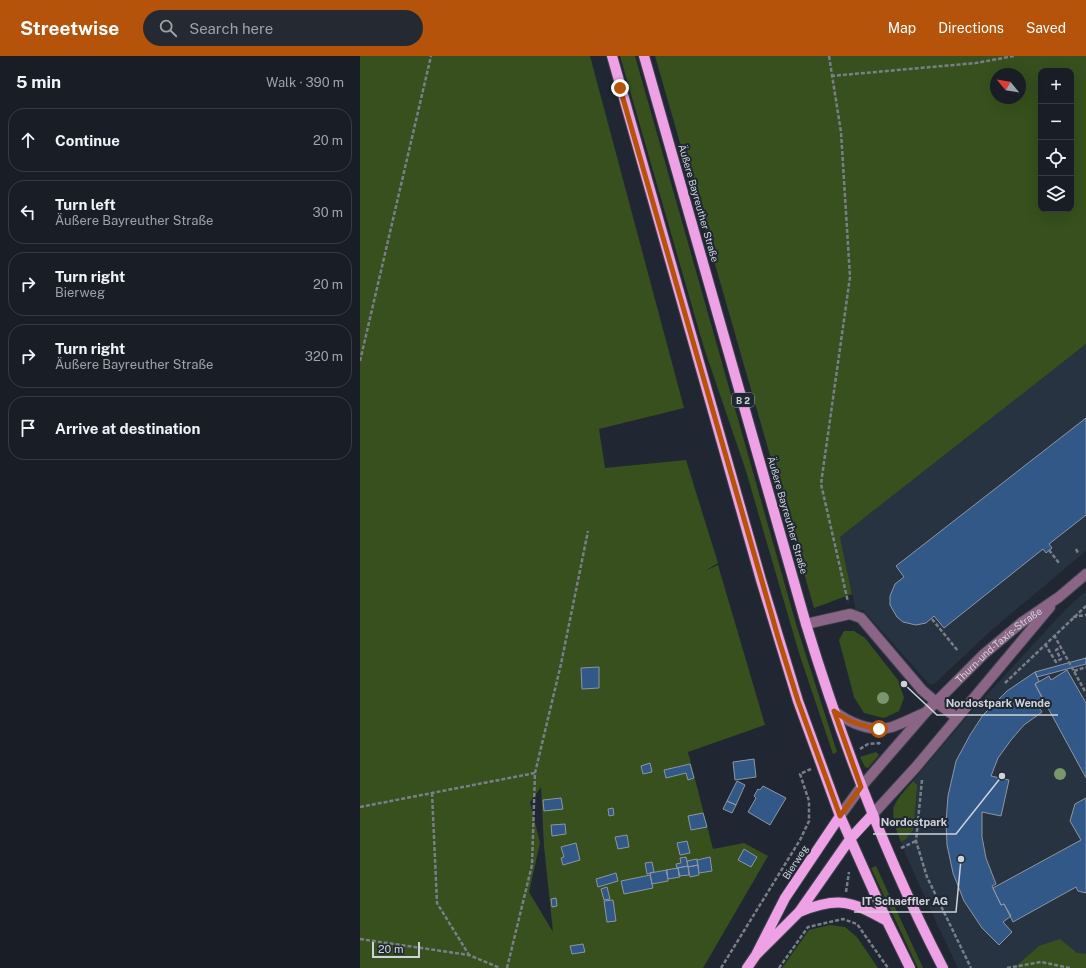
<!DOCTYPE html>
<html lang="en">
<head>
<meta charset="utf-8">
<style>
	:root { --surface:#181d26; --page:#252a32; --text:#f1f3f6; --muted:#9fa2a7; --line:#363b43; --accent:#b45309 }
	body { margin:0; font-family:"Public Sans",sans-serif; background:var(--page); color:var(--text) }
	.controls { position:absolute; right:12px; top:12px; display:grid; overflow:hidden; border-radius:8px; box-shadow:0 4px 16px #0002 }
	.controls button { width:36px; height:36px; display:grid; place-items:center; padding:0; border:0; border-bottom:1px solid var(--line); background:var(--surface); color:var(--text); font:20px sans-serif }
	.compass { position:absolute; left:630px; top:12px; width:36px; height:36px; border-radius:50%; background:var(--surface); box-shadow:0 4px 16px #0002; rotate:300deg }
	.scale { position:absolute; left:12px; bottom:10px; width:48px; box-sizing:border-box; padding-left:4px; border:2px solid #ced3da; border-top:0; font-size:11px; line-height:14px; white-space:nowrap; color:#ced3da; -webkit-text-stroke:3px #202732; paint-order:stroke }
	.stop { position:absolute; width:12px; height:12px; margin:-9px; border:3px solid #b45309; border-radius:50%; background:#fff }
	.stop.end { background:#b45309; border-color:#fff; box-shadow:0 1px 4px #0008 }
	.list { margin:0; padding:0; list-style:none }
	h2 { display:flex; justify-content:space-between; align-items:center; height:52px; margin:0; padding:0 16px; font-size:17px }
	h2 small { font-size:13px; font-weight:400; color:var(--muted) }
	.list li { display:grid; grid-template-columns:26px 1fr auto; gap:12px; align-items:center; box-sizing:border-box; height:64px; margin:0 8px 8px; padding:0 8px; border:1px solid var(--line); border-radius:16px }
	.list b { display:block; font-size:15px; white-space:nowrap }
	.list p { margin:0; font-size:13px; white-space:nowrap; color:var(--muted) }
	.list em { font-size:13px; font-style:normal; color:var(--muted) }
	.icon { flex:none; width:22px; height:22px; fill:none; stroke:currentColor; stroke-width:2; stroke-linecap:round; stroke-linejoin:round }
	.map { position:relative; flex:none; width:726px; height:912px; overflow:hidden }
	header { display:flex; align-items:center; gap:24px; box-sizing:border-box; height:56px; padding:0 20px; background:var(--accent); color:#fff }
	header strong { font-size:19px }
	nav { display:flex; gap:22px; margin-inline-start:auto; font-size:14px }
	.search { width:280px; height:36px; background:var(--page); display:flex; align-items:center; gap:10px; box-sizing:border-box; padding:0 14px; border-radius:22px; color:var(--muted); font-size:15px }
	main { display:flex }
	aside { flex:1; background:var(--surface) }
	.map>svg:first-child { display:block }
	.built { fill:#283342 }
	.green { fill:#37501e; fill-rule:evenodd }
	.building { fill:#325888; stroke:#8d96a3 }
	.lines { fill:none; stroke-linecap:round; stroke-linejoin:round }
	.minor-casing { stroke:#3c434d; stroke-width:12 }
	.major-casing { stroke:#3c434d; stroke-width:12 }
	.path { stroke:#797f88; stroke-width:2.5; stroke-dasharray:4 2; stroke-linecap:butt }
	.minor { stroke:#8a6585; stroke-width:10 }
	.major { stroke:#efa1e6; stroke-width:10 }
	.tree { fill:#79966c }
	.route { stroke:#b45309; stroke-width:5 }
	.labels { text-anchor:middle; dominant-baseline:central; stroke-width:4; stroke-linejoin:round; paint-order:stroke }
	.shield { fill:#202732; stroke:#9a9fa8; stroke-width:1 }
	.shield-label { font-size:9px; font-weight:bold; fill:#ced3da }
	.street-label { font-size:10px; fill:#ced3da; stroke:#202732 }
	.leader { fill:none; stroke:#ced3da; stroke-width:1.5 }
	.callout-dot { fill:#ced3da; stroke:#202732; stroke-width:1.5 }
	.callout-label { font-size:11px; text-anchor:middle; font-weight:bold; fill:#ced3da; stroke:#202732; stroke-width:4; stroke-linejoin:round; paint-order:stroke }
</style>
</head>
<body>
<header>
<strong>Streetwise</strong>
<div class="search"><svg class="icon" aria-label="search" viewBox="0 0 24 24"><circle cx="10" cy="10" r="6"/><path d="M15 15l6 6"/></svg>Search here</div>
<nav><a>Map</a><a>Directions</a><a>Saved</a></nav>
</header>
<main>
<aside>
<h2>5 min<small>Walk · 390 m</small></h2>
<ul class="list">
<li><svg class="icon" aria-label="ahead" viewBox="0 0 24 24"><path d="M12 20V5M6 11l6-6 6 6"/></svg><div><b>Continue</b></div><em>20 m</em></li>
<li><svg class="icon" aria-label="left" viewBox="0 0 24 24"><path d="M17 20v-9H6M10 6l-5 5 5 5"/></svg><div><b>Turn left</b><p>Äußere Bayreuther Straße</p></div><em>30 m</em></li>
<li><svg class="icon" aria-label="right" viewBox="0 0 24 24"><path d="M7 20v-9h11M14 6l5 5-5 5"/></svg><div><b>Turn right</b><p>Bierweg</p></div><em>20 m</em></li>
<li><svg class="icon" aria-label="right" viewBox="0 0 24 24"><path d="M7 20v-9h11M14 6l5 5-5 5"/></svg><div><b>Turn right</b><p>Äußere Bayreuther Straße</p></div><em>320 m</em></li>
<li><svg class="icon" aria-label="arrive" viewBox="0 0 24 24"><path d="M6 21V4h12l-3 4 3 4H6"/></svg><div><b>Arrive at destination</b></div></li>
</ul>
</aside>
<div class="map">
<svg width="726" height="912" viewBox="0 0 726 912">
	<rect width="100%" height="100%" fill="#202732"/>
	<path class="built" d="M726,288V495L635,571L574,628H569L503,554L496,555L480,481Z
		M726,535V912H598L578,870L545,797L535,770L533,757V750L536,745L611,656L705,554Z"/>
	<path class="green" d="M0,0H230L324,352L239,373L245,412L326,404L358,507L345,515L358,509L405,669L328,696L353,793L384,787L408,800L343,912H0ZM181,731L184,790L193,876L169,836L180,787L170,746Z
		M260,0H275L436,568L477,696L473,698L439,597L386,415L344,292Z
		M295,0H726V288L480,481L492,538L454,552ZM681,15H711V153H681ZM636,18H660V42H636Z
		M484,575H494L505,582L538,624L544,642L539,655L524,662L504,657L494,641L479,584Z
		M516,696L519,699L508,712L505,711L500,701Z
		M553,725L557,729V732L553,774L546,783L541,786C528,752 531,751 553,725Z
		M516,810L563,912H558L511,812Z
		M470,869L485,871L497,881L518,912H422L449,874Z
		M700,883L717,897L726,898V912H654L679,890Z"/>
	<path class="building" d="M726,362V459L689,488L692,492L686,497L683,493L584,572L574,560L566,567L556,569L543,566L537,561L530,549V540L535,528L544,521L536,510Z
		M726,602V608L677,621L675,616Z
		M239,611V632L222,633L221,612Z
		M707,614L726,647V722L675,628L689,620L691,624Z
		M675,616L679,625L675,628L682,642L675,646L682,656L664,669L651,684L638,702L631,720L649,724L641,760L622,756V781L626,802L636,828L632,830L641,849L644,848L651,860L643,866L652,876L639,889L622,872L604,845L593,817L587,789L586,766L588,740L596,705L610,679L623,659L647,635Z
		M394,703L396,721L375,724L373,706Z
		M290,707L292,716L283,718L281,710Z
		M330,708L334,722L328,724L326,717L306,722L304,714Z
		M377,725L385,729L376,749L367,745Z
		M403,730L426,742L410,769L388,756L396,742L394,740L398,733L400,734Z
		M201,742L203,753L184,755L183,744Z
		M726,742V837L718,835L716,831L653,866L644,848L641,849L633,832L721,784L710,765L715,748Z
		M367,745L376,749L372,757L363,753Z
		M253,752L254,759L249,760L248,753Z
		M343,757L347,771L331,774L328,760Z
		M205,768L206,778L192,780L191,769Z
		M267,779L269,791L258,793L255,781Z
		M327,785L330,797L320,799L317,787Z
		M216,787L220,804L203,809L201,802L204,801L201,791Z
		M384,793L397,801L391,811L378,804Z
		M326,801L328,810L317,812L316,808L321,807L320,802Z
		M350,801L352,815L339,817L337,804Z
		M337,803L338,809L328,811L327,805Z
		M292,806L294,816L287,818L285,807Z
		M338,809L339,819L330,821L328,811Z
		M328,810L329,819L319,820L318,812Z
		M318,812L320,821L308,823L306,814Z
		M307,814L308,825L292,828L290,817Z
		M256,817L258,825L238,831L236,823Z
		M290,819L293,832L264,838L261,825Z
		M247,831L250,843L244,844L241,833Z
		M196,842L197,850L192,851L191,843Z
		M253,844L256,865L247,866L244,845Z
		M223,888L225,896L212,898L210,890Z"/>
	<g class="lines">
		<g class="minor-casing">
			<g id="minor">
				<path d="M446,568L490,558L501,562L562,634L576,646L597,662"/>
				<path d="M474,655C489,667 513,677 532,671C543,667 553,662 564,657"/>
				<path d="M513,758L556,711L690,551"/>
				<path id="s1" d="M480,760L501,731L566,656L624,598L661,567L699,541L726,518"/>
			</g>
		</g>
		<g class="major-casing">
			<path id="major" d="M252,0L401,524L438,645L480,760L527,865L550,912
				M284,0L446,568C482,686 526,802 583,912
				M439,856C479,840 491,845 527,865
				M396,899L439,856L490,783L513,758
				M387,912L396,899L425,842L480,760"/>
		</g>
		<path class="path" d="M469,0L481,76L490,221L461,428L488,546
			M471,20L616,7L654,0
			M0,305L71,0
			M716,493L718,497
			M689,494L699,507
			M713,561L726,559
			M572,563L598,595
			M694,579L726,637
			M685,588L696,606L701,603L696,594L701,591
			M714,615L726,611
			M645,627L726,550
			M500,693L508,688L519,687L521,689
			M562,724L556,785L567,821L611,912
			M72,737L77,847L109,899
			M0,751L175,717
			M541,792L556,785
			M486,836L489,816
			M0,883L109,899L140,912
			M147,912L172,809L175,717L201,608L228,475
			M361,912L440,784L449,765V745L440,718L451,713
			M419,912L448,871L483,863L497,868L528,912
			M647,912L681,906L710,912"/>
		<use href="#minor" class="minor"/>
		<use href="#major" class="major"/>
	</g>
	<g class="tree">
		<circle cx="523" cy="642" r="6"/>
		<circle cx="700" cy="718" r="6"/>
	</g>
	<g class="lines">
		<path class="route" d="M260,32L418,581L438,645L480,760L501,731L474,655C488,666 503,670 519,673"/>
	</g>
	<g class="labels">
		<rect class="shield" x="372" y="337" width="22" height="14" rx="3"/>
		<g class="shield-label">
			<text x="383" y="344">B 2</text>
		</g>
		<g class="street-label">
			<text transform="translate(339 147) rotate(74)">Äußere Bayreuther Straße</text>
			<text transform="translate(428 459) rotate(74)">Äußere Bayreuther Straße</text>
			<text stroke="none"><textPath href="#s1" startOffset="234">Thurn-und-Taxis-Straße</textPath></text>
			<text transform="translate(435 806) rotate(-57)">Bierweg</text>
		</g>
	</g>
	<path class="leader" d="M544 628L577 659H698M642 720L596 778H513M601 803L596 856H494"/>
	<g class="callout-dot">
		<circle cx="544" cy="628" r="4"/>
		<circle cx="642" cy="720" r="4"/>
		<circle cx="601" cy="803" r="4"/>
	</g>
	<g class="callout-label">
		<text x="638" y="651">Nordostpark Wende</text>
		<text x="554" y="770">Nordostpark</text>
		<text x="545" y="849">IT Schaeffler AG</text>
	</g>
</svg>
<div class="controls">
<button>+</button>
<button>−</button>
<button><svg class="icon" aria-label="locate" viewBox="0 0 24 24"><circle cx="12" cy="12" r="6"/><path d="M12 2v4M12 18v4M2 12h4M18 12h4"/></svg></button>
<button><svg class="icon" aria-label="layers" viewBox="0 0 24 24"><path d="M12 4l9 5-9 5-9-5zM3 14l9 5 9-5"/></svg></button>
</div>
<svg class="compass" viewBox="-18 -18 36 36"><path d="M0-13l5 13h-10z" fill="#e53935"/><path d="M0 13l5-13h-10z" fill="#9fa2a7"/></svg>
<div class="scale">20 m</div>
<div class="stop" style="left:519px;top:673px"></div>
<div class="stop end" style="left:260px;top:32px"></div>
</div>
</main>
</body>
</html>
